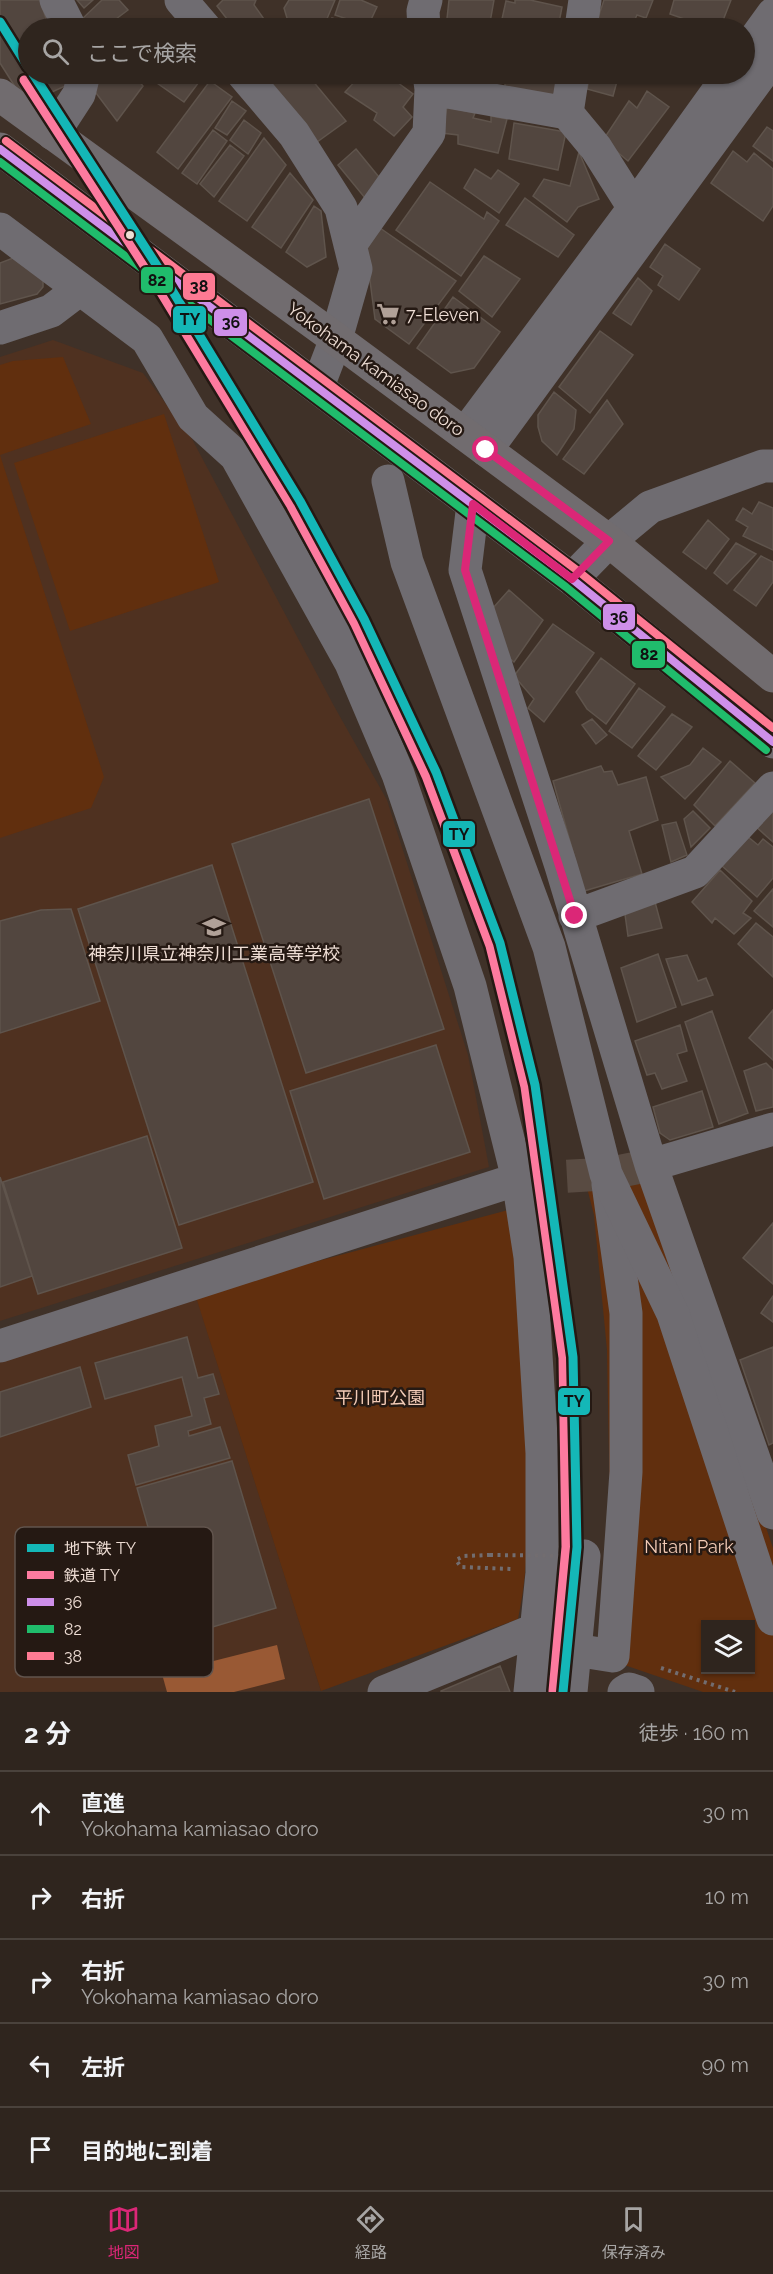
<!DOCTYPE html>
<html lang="ja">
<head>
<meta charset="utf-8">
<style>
	:root { --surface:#2f251e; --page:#372d27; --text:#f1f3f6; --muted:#a7a5a4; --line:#4a423c; --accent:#db2777 }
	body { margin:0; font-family:Raleway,"Noto Sans JP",sans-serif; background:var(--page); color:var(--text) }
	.controls { position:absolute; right:18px; bottom:18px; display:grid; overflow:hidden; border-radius:0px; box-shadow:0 2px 4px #0004 }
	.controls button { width:54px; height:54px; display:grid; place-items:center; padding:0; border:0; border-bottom:2px solid var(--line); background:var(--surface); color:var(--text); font:30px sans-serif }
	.stop { position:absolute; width:18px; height:18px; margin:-14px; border:4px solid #db2777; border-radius:50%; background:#fff }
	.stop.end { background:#db2777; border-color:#fff; box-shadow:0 2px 6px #0008 }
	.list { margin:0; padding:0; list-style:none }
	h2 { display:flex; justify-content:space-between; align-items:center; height:78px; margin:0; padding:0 24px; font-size:26px }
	h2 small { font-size:20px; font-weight:400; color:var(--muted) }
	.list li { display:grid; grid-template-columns:39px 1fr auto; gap:18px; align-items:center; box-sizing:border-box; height:84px; padding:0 24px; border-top:2px solid var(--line) }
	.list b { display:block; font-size:22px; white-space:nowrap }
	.list p { margin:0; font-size:20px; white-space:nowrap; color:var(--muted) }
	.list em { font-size:20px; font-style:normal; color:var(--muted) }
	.icon { flex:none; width:33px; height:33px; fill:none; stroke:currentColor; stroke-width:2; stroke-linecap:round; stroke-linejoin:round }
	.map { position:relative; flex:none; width:773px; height:1692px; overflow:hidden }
	.search { position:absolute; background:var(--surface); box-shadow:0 2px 4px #0004; left:18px; right:18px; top:18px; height:66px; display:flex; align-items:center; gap:15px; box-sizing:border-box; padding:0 21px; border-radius:33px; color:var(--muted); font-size:22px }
	.sheet { height:498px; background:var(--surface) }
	nav { display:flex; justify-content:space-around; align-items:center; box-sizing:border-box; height:84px; border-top:2px solid var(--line); background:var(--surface); font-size:16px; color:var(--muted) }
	nav a { display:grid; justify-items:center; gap:3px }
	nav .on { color:var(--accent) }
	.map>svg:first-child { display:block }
	.built { fill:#4f3120 }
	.green { fill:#612f0e; fill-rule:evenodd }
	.water { fill:#995934 }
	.building { fill:#52463f; stroke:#5f544c; stroke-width:1.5 }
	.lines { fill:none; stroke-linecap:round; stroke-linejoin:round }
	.minor-tunnel { stroke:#594b42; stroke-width:33; stroke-dasharray:33 16; stroke-linecap:butt }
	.path { stroke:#726d70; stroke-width:4; stroke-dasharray:3 4.5; stroke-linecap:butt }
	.minor { stroke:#6f6c71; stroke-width:33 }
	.major { stroke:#716c6f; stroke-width:33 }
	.path-bridge { stroke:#726d70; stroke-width:4; stroke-dasharray:3 4.5; stroke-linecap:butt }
	.minor-bridge { stroke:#6f6c71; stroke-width:33 }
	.bus-1-casing { stroke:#251913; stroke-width:12 }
	.bus-2-casing { stroke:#251913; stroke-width:12 }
	.bus-3-casing { stroke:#251913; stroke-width:12 }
	.bus-1 { stroke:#ce8fe9; stroke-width:8 }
	.bus-2 { stroke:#20bc6c; stroke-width:8 }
	.bus-3 { stroke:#fe7a93; stroke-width:8 }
	.rail-1-casing { stroke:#251913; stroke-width:14 }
	.rail-1 { stroke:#fd7a9f; stroke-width:9 }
	.metro-1-casing { stroke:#251913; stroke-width:14 }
	.metro-1 { stroke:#14b7b7; stroke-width:9 }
	.route { stroke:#db2777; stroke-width:8 }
	.bus-dot { fill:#eeddd4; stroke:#251913; stroke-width:2 }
	.labels { text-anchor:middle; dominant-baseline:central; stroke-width:5; stroke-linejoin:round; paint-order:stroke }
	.poi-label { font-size:18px; fill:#eeddd4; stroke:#251913; text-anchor:start }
	.street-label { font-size:18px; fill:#eeddd4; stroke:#251913 }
	.park-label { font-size:18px; fill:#f3cbb6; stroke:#251913 }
	.key { fill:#251913; stroke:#61544d; stroke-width:1.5 }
	.key-label { font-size:16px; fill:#eeddd4 }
	.line-badge { stroke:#251913; stroke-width:2 }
	.pale-badge-label { font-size:16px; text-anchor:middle; font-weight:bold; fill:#111 }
</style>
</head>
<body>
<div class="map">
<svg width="773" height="1692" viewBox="0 0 773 1692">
	<rect width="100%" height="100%" fill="#3f3128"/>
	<path class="built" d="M53,340L143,373L192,439L334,706L387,800L468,1055L489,1167L0,1321V357Z
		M195,1293L321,1691L0,1692V1357Z"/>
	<path class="green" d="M63,357L91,424L0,455L104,777L91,808L0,838V365L13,361Z
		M164,414L219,582L70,631L14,463Z
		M648,1180L773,1548V1692H703L604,1658L611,1559L607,1350L594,1215L586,1184ZM706,1624H750V1670H706Z
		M512,1209C518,1285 523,1361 526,1437C528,1498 531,1558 518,1619L321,1691L195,1294Z"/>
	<path class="water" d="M277,1645L285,1679L234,1692H167L162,1674Z"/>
	<path class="building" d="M0,0H40L49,28H28V74H72L76,81L26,104L0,63Z
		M77,0H93L84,8Z
		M102,0H119L128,10L104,28H86L80,21Z
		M223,0H256L254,5L264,19L252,28H234L217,6Z
		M289,0H335L323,28H290L284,8Z
		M340,0H361L377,7L368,26L335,15Z
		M449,0H494L489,28H446Z
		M515,0H530L562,7L558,28H500L506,1L515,3Z
		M604,0H653L646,18L637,15L631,28H617L597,21Z
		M674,0H731L720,28H710L670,14Z
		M332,18L361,28H328Z
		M121,21L128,28H112Z
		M106,74H133L143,86L117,121L93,89Z
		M164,74H205L184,102L157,83Z
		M263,74H307L346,121L317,142Z
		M362,74L376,81L382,74H386L413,94L403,107L412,117L394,136L374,120L377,113L345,92Z
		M446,74H492V77L478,74L474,82Z
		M505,74H560L552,103L505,90Z
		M591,74H619L613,96L587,89Z
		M210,81L232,97L178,169L157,152Z
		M647,91L669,107L628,161L603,140L629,101L637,108Z
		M232,101L246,111L227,135L215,128Z
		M447,107L475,113L473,118L491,122V116L507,119L498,153L458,144V135L442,133Z
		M244,120L261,133L248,154L230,140Z
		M514,123L566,132L558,170L509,159Z
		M767,127L773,131V161L753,146Z
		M213,130L227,141L197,184L182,173Z
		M264,138L286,165L247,221L219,201Z
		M230,145L244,156L214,197L200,184Z
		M356,149L383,182L365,198L338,165Z
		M733,151L747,162L754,153L773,169V206L763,221L711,183Z
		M579,152L599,199L578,207L567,222L533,196L544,179L570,186Z
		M475,169L491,179L498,170L519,184L499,213L464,188Z
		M290,173L313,200L281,248L252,227Z
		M430,182L484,219L487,212L499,221L461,276L396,230Z
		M525,198L574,235L558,257L506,225Z
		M314,206L321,211L326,257L307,267L286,252Z
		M380,228L456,281L409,344L375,319L366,250Z
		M665,244L700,269L679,300L658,285L663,276L650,267Z
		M484,256L520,279L492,317L459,291Z
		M13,258L43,280V287L37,294L0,304V263Z
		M638,278L652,291L631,325L613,313Z
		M453,297L500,332L474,368L451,373L417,348Z
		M600,331L633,355L590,413L559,387Z
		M554,392L576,410L574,429L557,455L542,441L538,427V415Z
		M607,400L623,424L584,474L563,459Z
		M759,502L773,508V550L743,536L748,527L736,520L743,508L752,514Z
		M708,520L729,539L706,569L683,552Z
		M736,543L756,554L727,584L714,573Z
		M761,556L773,562V582L756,606L734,590Z
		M509,590L543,620L514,662L509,658L493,608Z
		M553,624L594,653L544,722L528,708L534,699L514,676Z
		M601,658L635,684L606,724L587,709L576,692Z
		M639,688L665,707L632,748L609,731Z
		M672,714L692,727L656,770L638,756Z
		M592,719L607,735L596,744L582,725Z
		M703,748L721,762L685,799L661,777L690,765Z
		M730,761L755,783L715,826L694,805Z
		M601,766L604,772L612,771L618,785L646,777L658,820L629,831L642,874L584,891L553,781Z
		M369,799L444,1029L306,1073L232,844Z
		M773,803V842L754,825Z
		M693,811L710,828L691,847L684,819Z
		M676,822L687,855L671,862L662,825Z
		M747,836L758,845L763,839L773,847V878L757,897L722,866Z
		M212,865L313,1182L179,1225L78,909Z
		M720,870L752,901L743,913L751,918L734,934L715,918L712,923L692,902Z
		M773,889V927L754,911Z
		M655,902L662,928L628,936L624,907Z
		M71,909L100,1001L0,1033V921L41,910Z
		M756,923L773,937V977L738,944Z
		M658,954L676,1007L637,1022L621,968Z
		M687,955L698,981L706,978L713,995L682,1005L666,959Z
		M773,1010V1060L749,1038Z
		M712,1011L748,1113L719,1124L685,1022Z
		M680,1025L687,1051L677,1054L687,1081L662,1089L655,1073L647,1075L635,1041Z
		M436,1045L470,1152L324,1199L290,1091Z
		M766,1063L773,1070V1107L756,1111L744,1071Z
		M702,1091L713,1127L670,1140L660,1133L653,1107Z
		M147,1136L182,1248L38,1294L3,1182Z
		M0,1177L32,1276L0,1287Z
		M773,1223V1284L743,1258Z
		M773,1296V1322L761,1313Z
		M187,1337L198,1378L213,1374L219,1394L204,1398L211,1424L188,1431L189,1436L220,1427L230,1458L136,1485L128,1455L159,1446L155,1426L192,1416L182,1377L105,1399L95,1363Z
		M773,1347V1443L769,1445L740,1360Z
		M80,1367L91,1407L0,1437V1392Z
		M232,1461L276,1608L179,1637L137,1488Z
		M500,1666L510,1692H441V1691Z"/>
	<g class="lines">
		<path class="minor-tunnel" d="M518,1179L606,1174L651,1165"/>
		<path class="path" d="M490,1555L464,1556L456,1560L461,1567L511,1569
			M661,1668L735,1692"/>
		<path class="minor" d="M56,0L70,28
			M181,0L205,28
			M424,28L423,11L426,0
			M581,28L585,0
			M744,54L773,14
			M243,74L294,134L341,208L356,269L336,339L318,386
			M431,89L567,113L596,148L634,208
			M567,113L573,74
			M53,134L79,94L84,74
			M0,229L147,339L193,417L236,456L351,663L398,774L470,986L518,1179L530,1257L542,1453V1573L530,1692
			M350,245L429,133L431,89L429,74
			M0,328L51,311L80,289
			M465,434L634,208L730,74
			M486,450L773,58
			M473,504L465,570L561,866L651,1165L773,1513
			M572,579L609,541L650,507L763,466H773
			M575,916L695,872L773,788
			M651,1165L773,1129
			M0,1346L518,1179
			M575,1650L613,1656L626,1472V1313L608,1184
			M384,1692L537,1629
			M571,1692L584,1556
			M624,1692L629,1689L638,1692"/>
		<path class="major" d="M0,95L336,339L609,541L773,676
			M0,149L572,579L773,742"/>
		<path class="path-bridge" d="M490,1555L584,1556"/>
		<path class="minor-bridge" d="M388,481L407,562L549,947L606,1174L673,1314L773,1619"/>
		<g class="bus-1-casing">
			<path id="bus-1" d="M0,149L572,579L773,742"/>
		</g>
		<g class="bus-2-casing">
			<path id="bus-2" d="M0,162L566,587L766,750"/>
		</g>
		<g class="bus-3-casing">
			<path id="bus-3" d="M6,141L578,571L773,728"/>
		</g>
		<use href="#bus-1" class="bus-1"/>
		<use href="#bus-2" class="bus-2"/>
		<use href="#bus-3" class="bus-3"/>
		<g class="rail-1-casing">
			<path id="rail-1" d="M24,80L152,278L291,506L355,624L426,776L490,946L525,1087L563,1358L566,1547L553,1691"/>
		</g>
		<use href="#rail-1" class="rail-1"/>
		<g class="metro-1-casing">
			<path id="metro-1" d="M0,22L28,67
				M33,74L161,272L300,501L364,619L436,772L500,943L535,1085L573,1357L577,1547L563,1692"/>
		</g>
		<use href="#metro-1" class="metro-1"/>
	</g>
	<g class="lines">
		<path class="route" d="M486,450L609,541L572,579L473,504L465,570L575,916"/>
	</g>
	<defs>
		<g id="supermarket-bare" transform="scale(1.8)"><path d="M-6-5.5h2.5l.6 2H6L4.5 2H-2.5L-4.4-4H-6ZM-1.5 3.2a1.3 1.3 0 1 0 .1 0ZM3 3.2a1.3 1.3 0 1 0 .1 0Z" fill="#b1a198" stroke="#251913" stroke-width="2.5" paint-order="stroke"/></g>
		<g id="school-bare" transform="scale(1.8)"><path d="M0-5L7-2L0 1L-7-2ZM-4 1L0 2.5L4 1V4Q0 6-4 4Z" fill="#b1a198" stroke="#251913" stroke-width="2.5" paint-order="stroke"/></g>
	</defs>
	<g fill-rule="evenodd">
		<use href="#supermarket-bare" x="388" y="314"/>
		<use href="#school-bare" x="214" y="927"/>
	</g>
	<circle class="bus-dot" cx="130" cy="235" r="5"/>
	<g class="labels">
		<g class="poi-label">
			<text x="406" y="314">7-Eleven</text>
			<text x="214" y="953" text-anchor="middle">神奈川県立神奈川工業高等学校</text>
		</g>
		<g class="street-label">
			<text transform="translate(376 369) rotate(36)">Yokohama kamiasao doro</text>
		</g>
		<g class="park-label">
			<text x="380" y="1397">平川町公園</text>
			<text x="689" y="1546">Nitani Park</text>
		</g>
	</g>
	<rect x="15" y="1527" width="198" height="150" rx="9" class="key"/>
	<rect x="27" y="1544" width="27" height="8" fill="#14b7b7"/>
	<rect x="27" y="1571" width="27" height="8" fill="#fd7a9f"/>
	<rect x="27" y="1598" width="27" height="8" fill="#ce8fe9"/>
	<rect x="27" y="1625" width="27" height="8" fill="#20bc6c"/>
	<rect x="27" y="1652" width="27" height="8" fill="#fe7a93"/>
	<g class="key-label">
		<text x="64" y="1554">地下鉄 TY</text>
		<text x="64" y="1581">鉄道 TY</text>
		<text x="64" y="1608">36</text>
		<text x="64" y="1635">82</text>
		<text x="64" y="1662">38</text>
	</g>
	<g class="line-badge">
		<rect x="140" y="266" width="34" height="28" rx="6" fill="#20bc6c"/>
		<rect x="182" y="272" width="34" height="29" rx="6" fill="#fe7a93"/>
		<rect x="172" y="305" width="35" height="29" rx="6" fill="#14b7b7"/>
		<rect x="213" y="308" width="35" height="29" rx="6" fill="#ce8fe9"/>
		<rect x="602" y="603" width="34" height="28" rx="6" fill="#ce8fe9"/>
		<rect x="631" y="640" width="35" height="29" rx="6" fill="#20bc6c"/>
		<rect x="442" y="820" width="34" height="28" rx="6" fill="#14b7b7"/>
		<rect x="557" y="1387" width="34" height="29" rx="6" fill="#14b7b7"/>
	</g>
	<g class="pale-badge-label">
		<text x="157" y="286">82</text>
		<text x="199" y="292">38</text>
		<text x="190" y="325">TY</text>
		<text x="231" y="328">36</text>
		<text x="619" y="623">36</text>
		<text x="649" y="660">82</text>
		<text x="459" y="840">TY</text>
		<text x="574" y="1407">TY</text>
	</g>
</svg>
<div class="controls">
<button><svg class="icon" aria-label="layers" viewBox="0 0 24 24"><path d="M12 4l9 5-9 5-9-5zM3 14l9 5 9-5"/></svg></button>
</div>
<div class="stop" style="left:486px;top:450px"></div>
<div class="stop end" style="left:575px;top:916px"></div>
<div class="search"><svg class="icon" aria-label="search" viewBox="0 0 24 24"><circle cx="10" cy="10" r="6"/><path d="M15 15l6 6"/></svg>ここで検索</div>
</div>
<section class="sheet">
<h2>2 分<small>徒歩 · 160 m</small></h2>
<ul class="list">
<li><svg class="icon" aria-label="ahead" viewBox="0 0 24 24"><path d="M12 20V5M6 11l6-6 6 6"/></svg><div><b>直進</b><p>Yokohama kamiasao doro</p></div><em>30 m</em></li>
<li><svg class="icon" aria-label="right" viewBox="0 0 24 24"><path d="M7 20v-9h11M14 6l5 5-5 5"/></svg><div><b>右折</b></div><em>10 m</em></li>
<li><svg class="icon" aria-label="right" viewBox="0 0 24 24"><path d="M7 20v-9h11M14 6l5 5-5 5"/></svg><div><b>右折</b><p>Yokohama kamiasao doro</p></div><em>30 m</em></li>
<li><svg class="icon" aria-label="left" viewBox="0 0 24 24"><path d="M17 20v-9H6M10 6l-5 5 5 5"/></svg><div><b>左折</b></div><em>90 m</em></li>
<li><svg class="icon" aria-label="arrive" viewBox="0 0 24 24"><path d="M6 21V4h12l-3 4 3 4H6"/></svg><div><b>目的地に到着</b></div></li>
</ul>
</section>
<nav>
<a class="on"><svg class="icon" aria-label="map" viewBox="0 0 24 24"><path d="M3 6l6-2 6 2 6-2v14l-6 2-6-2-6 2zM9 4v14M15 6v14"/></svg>地図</a>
<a><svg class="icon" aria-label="directions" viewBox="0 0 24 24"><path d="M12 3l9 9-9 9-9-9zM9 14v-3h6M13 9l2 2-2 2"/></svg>経路</a>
<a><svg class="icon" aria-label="saved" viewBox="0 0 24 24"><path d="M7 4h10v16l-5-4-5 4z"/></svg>保存済み</a>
</nav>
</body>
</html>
